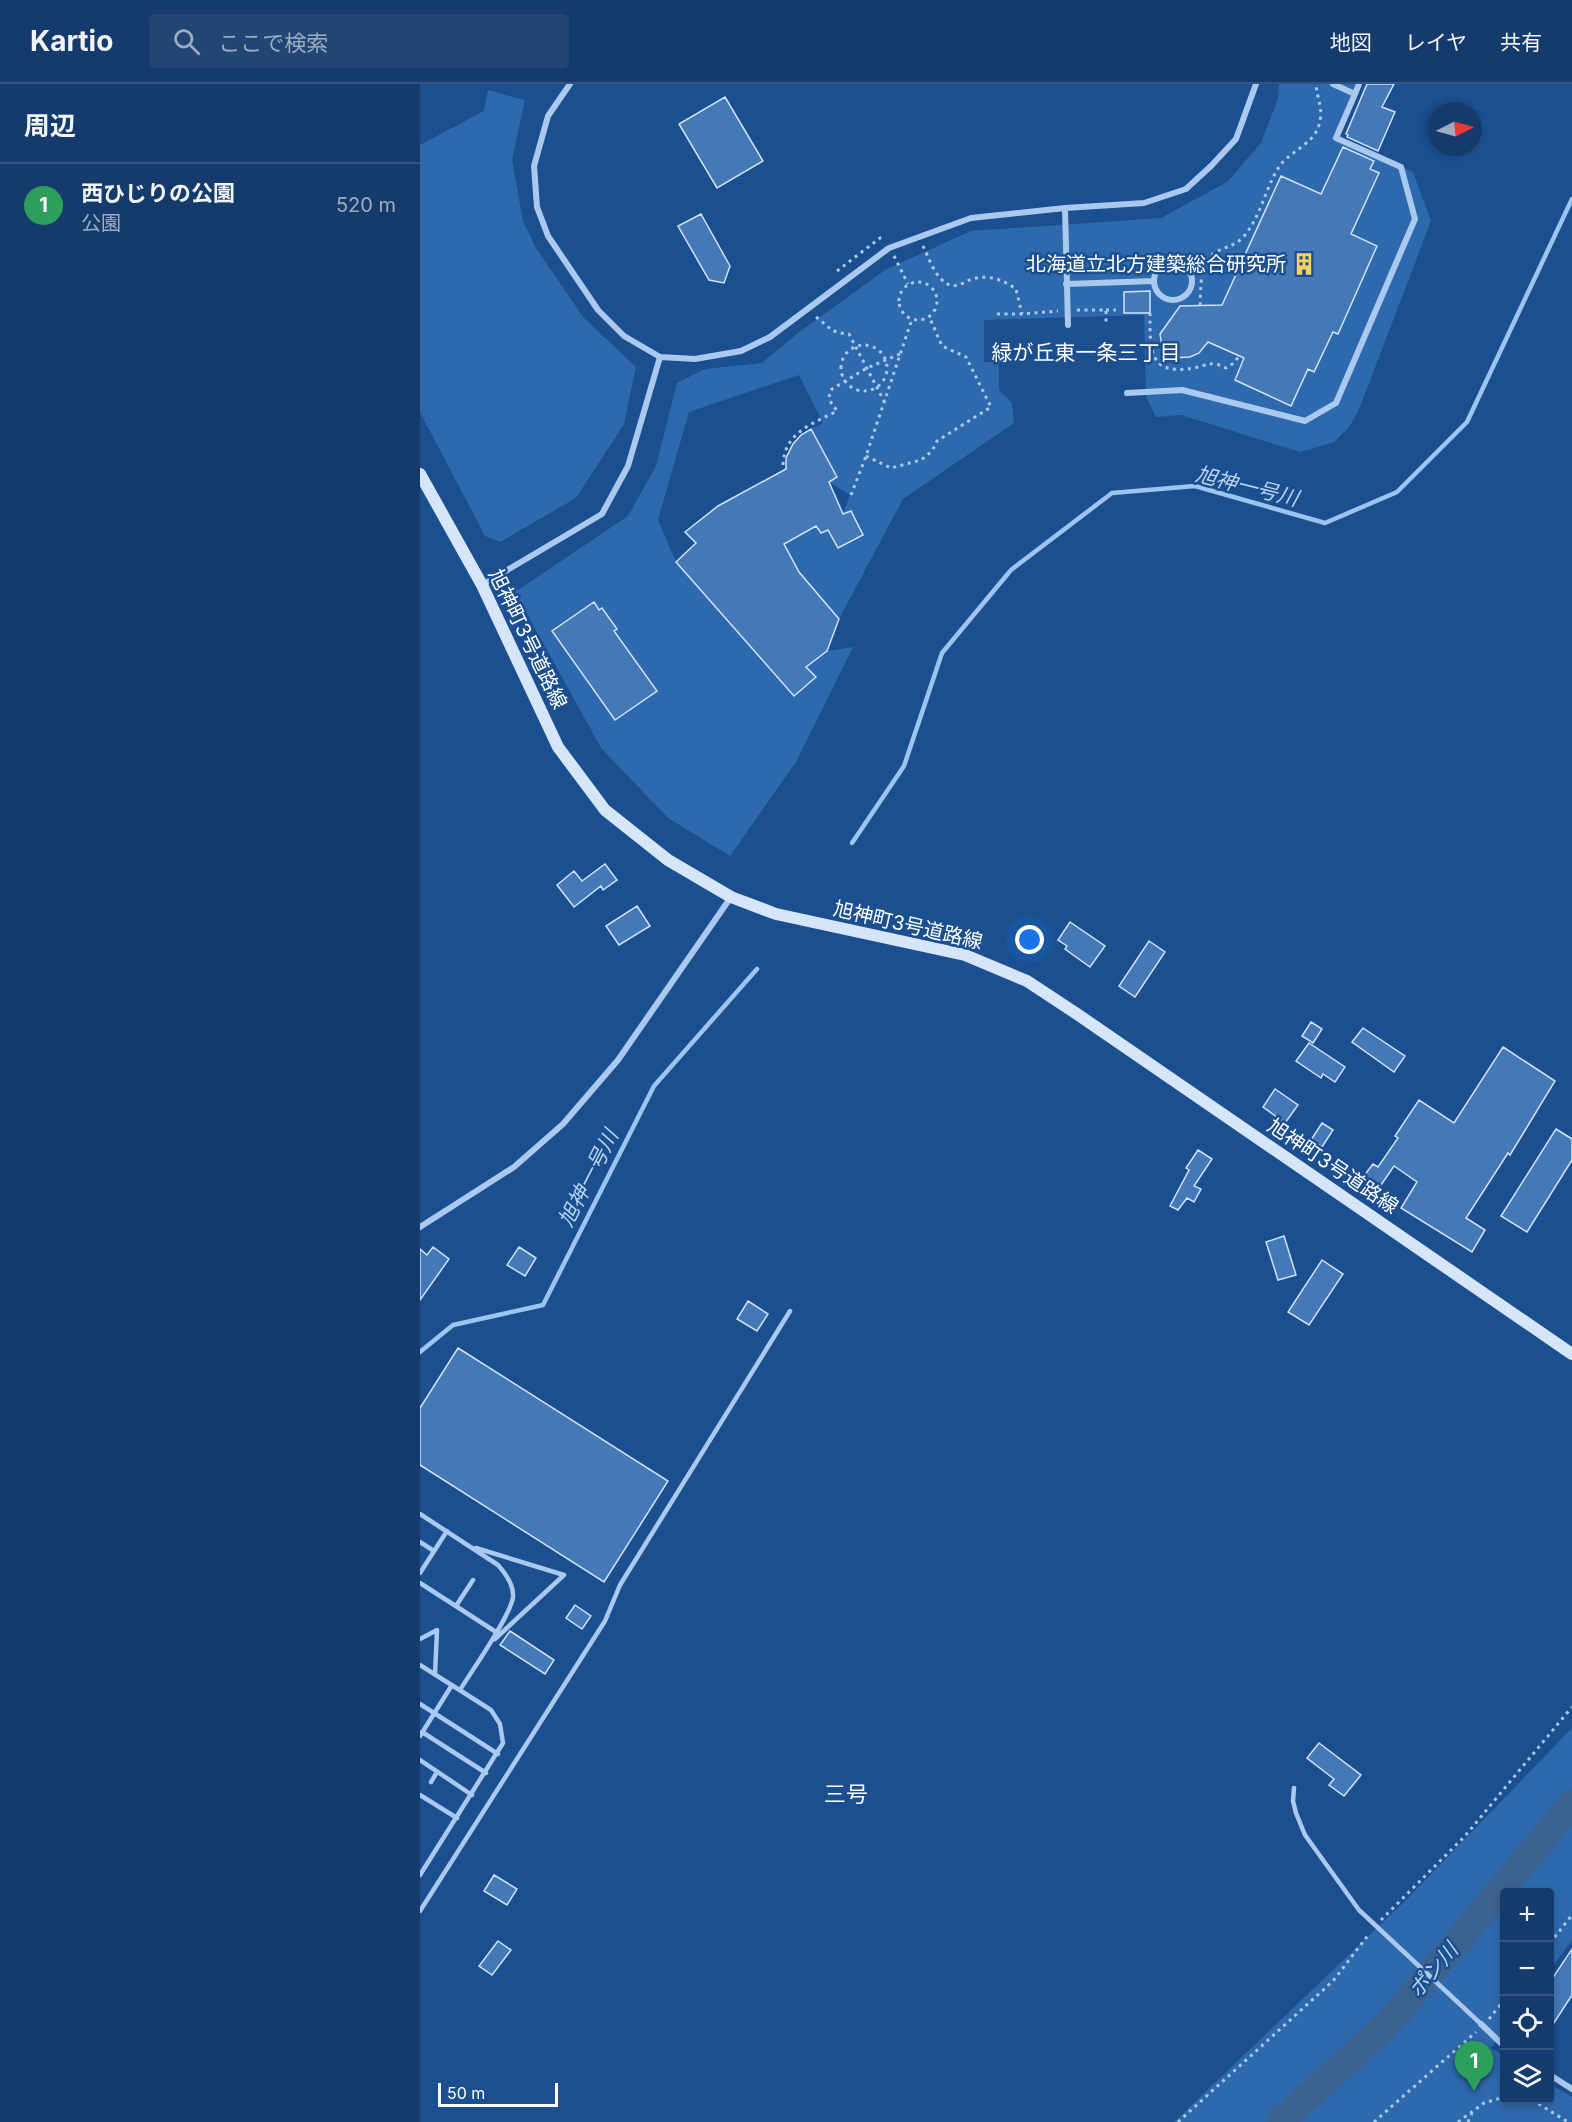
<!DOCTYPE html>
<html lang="ja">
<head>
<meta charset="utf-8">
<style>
	:root { --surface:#143b6b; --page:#214673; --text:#f1f3f6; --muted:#9dadc1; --line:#33557e; --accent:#bca0f2 }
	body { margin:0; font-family:Inter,"Noto Sans JP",sans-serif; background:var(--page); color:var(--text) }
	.controls { position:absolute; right:18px; bottom:18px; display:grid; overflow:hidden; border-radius:6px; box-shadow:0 3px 9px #0003 }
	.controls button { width:54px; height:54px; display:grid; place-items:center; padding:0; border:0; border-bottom:2px solid var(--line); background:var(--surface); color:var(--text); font:30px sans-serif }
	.compass { position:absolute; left:1008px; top:18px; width:54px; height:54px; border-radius:50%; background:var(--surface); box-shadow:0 3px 9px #0003; rotate:84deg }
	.scale { position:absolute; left:18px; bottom:15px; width:120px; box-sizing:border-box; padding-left:6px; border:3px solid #fff; border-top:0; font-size:16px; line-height:21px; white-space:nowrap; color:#fff; -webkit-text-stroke:4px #1b4f8f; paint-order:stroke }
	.you { position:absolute; left:610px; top:856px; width:21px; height:21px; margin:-15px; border:4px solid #fff; border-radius:50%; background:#1a73e8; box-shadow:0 0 0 9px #1a73e833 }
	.badge { display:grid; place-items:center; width:39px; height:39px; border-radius:50%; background:var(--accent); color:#fff; font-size:20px; font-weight:700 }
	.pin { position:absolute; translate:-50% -50px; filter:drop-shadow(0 2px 3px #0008) }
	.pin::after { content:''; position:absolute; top:32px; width:21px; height:18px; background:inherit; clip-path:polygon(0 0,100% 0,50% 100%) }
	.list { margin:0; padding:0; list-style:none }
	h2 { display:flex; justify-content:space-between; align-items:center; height:78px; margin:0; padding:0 24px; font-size:26px }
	h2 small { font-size:20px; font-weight:400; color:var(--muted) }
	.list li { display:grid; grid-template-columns:39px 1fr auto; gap:18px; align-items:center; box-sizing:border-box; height:84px; padding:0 24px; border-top:2px solid var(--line) }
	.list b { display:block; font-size:22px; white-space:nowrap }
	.list p { margin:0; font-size:20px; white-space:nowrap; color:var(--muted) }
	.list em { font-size:20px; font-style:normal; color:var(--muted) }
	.icon { flex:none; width:33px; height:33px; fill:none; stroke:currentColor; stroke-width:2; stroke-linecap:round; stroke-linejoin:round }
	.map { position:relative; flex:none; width:1152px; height:2038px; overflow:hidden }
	header { display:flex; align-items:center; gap:36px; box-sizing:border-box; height:84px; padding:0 30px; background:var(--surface); border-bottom:2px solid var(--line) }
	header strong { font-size:28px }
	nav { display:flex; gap:33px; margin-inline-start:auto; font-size:21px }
	.search { width:420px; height:54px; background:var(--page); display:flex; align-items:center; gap:15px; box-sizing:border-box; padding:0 21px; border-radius:6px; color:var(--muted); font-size:22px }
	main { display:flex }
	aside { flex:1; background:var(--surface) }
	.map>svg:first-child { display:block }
	.green { fill:#2e69ad }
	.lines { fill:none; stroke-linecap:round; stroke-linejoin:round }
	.stream { stroke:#9cc4f0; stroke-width:4.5 }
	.river { stroke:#3c6290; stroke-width:28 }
	.building { fill:#4478b7; stroke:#cfe3fa; stroke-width:1.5 }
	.path { stroke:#a9c9ee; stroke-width:3; stroke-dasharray:3 4.5; stroke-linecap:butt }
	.lane { stroke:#a9c9ee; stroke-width:4.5 }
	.street { stroke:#a9c9ee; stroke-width:6 }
	.secondary { stroke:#d6e6fa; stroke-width:12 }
	.labels { text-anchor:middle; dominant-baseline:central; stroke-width:5; stroke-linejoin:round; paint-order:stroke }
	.poi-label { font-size:20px; fill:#fff; stroke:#1b4f8f; text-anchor:end }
	.street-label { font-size:20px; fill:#fff; stroke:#1b4f8f }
	.neighbourhood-label { font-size:21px; fill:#fff; stroke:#1b4f8f }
	.water-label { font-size:21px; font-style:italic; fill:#b5d3f5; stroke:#1b4f8f }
	.quarter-label { font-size:22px; fill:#fff; stroke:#1b4f8f }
</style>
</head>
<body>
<header>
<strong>Kartio</strong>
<div class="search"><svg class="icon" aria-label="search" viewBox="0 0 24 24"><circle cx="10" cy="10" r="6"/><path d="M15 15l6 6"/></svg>ここで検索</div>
<nav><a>地図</a><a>レイヤ</a><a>共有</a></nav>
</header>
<main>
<aside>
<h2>周辺<small></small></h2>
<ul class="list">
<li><span class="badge" style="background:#2e9e5b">1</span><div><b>西ひじりの公園</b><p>公園</p></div><em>520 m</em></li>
</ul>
</aside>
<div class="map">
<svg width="1152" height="2038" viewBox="0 0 1152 2038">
	<rect width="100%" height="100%" fill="#1b4f8f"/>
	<path class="green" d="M859,0H939L916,54L993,88L1011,137L938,328L929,343L914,358L880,368L761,331L736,333L726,312L724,231L564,236V278H579V306L592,319L594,339L483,415L419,535L379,488L364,460L396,442L401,449L408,446L418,464L442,451L431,427L423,430L430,411L409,398L417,392L391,345L403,339L379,291L269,328L238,436L256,478L374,612L396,593L386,583L407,567L433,563L376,678L310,772L248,734L181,664L95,508L208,432L236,382L257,299L285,285L342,279L378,249L465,186L551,147L741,134L807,98L841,59L858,15Z
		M68,6L105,16L92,76L103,137L116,164L163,233L216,283L204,340L156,414L80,458L65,452L0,328V61L64,27Z
		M1152,1644V1856L1130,1886V1808H1084V1947L1071,1964L1084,1972V2016H1130V2000L1152,2013V2038H754L984,1818Z"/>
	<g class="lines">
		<path class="stream" d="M432,759L484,682L522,569L591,486L692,409L775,402L905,439L977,408L1047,338L1152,115
			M0,1268L33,1241L123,1221L234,1002L337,885"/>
		<path class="river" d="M860,2038L959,1948L981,1925L1152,1720"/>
	</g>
	<path class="building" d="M947,0H974L962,23L975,28L958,67L927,53L928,51L926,50Z
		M305,13L343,77L297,104L259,40Z
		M923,63L954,77L950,85L959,89L931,150L957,162L918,250L913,248L894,288L888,285L871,322L815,296L824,274L788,258L779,269L770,273L751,274L743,269L740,250L760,222L802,221L861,92L901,110Z
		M281,130L310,182L304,199L289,196L258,142Z
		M730,207V229H704V208Z
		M391,345L417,393L409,398L423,430L431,427L443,451L418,464L408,446L401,449L396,442L364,460L379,488L419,535L407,567L386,583L396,593L374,612L256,478L276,459L265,448L298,422L366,385V374L373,360L381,351Z
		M174,518L179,526L182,524L197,545L194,547L237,607L195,636L132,547Z
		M185,780L197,796L183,806L181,802L154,823L137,801L154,787L162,797Z
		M217,822L230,842L199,861L186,842Z
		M650,838L685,862L670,883L645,865L647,862L638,856Z
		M729,857L745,868L715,913L699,902Z
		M891,938L902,945L893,959L882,952Z
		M943,944L985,972L974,988L932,958Z
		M889,959L925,983L915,998L903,990L901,994L876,977Z
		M1083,963L1135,997L1090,1071L1088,1069L1046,1134L1065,1146L1052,1168L981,1124L997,1098L974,1082L959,1104L943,1093L953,1080L958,1083L978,1054L975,1052L999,1016L1034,1039Z
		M855,1005L878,1021L865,1039L843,1023Z
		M902,1039L913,1046L902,1063L891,1056Z
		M1136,1045L1152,1055V1076L1107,1148L1081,1132Z
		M778,1066L792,1075L774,1102L781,1105L774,1118L767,1114L758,1126L750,1122L769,1086L766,1084Z
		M864,1152L876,1191L858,1196L846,1158Z
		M13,1163L29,1175L0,1216V1165L7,1171Z
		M99,1163L116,1174L105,1192L87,1181Z
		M902,1176L923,1190L889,1241L868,1228Z
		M328,1217L348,1230L337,1247L317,1235Z
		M38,1264L248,1397L184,1498L0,1381V1324Z
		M155,1521L171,1532L162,1545L146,1534Z
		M90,1547L134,1576L125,1590L80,1561Z
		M899,1659L941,1691L924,1712L909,1701L914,1695L887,1674Z
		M74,1791L97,1805L87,1821L64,1807Z
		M78,1857L91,1866L72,1891L59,1882Z
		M1152,1865V1911L1130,1945V1898Z"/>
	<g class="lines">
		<path class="path" d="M503,162C508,172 513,187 521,195C535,209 542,197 556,194C571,191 585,197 596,205L602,230
			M474,172L488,200
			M417,187L460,154L465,153
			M479 217a19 19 0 1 1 38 0a19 19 0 1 1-38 0Z
			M780,221C781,205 779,180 794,169C806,162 816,162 825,151C842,130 846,101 861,80C872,67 895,58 899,41C904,25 897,16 896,0
			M657,226H686V240
			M686,226H696
			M730,229C730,266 728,292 774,284C789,281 791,276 806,284L814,279L819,272
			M577,230H602L638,227
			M396,233C410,243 410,249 429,250L464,317
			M421 284a23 23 0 1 1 46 0a23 23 0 1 1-46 0Z
			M446,372L471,384L501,376L512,367L517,357L571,323L546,273L522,262L509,232
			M363,381C364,348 393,340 417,327L410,317L409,309L412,305L447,284L480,270
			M431,411L446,372L492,235
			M961,1836L1045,1752L1152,1623
			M1130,1859L1152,1831
			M1069,1935L1084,1916
			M1112,2016L1148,2038
			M758,2038L913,1897L949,1850
			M954,2038L1056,1948
			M1038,2038L1064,2019L1084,2013
			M1048,2038L1052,2029"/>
		<path class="lane" d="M0,1430L78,1481C86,1490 94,1501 93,1513C91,1531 51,1588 40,1606
			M0,1458L14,1467
			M56,1464L144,1491L75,1555
			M0,1489L27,1447
			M0,1499L76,1548
			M36,1522L53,1496
			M0,1555L17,1546L15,1591
			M0,1581L71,1626L80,1640L83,1659L0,1791
			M0,1620L78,1670
			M2,1648L66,1689
			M0,1652L32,1601
			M0,1676L52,1711
			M11,1698L17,1688
			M874,1704L873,1717L876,1729L885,1751L939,1826L1061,1940
			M0,1711L37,1734
			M0,1827L185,1537L200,1501L370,1227"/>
		<path class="street" d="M150,0L128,32L114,82L117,123L128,152L178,226L204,252L240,273L275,275L321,267L350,253L469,164L551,134L645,124L724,119L766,105L791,82L816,55L836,0
			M913,0L935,10L939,0
			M645,124L648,241
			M734 197a19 19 0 1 1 38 0a19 19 0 1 1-38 0Z
			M646,200L734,197
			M707,309L762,306L885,337L916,319L995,135L981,83L916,54L935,10
			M62,501L182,430L208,382L240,273
			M0,1143L94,1083L143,1040L198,976L311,813
			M1061,1940L1084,1962
			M1130,1991L1152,2005"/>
		<path class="secondary" d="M0,390L62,501L138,663L185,726L248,776L311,813L356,830L545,871L607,897L657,930L1152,1270"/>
	</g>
	<defs>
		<g id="building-bare" transform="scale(1.8)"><path d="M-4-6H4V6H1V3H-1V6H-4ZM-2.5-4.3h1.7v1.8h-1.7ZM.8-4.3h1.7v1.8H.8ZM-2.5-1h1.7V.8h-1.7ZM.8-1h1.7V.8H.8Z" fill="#ffd166" stroke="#1b4f8f" stroke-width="2.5" paint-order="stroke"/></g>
	</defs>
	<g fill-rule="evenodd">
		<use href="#building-bare" x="884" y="180"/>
	</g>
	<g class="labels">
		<g class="poi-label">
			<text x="866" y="180">北海道立北方建築総合研究所</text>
		</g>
		<g class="street-label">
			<text transform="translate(108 555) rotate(64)">旭神町3号道路線</text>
			<text transform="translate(488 841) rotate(13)">旭神町3号道路線</text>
			<text transform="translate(913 1082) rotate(34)">旭神町3号道路線</text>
		</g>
		<g class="neighbourhood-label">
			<text x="666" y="268">緑が丘東一条三丁目</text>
		</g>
		<g class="water-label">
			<text transform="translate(827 402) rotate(14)">旭神一号川</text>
			<text transform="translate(168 1094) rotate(-63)">旭神一号川</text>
			<text transform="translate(1013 1886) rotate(-50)">ポン川</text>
		</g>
		<g class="quarter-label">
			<text x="426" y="1710">三号</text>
		</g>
	</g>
</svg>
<div class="controls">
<button>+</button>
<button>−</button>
<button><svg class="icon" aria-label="locate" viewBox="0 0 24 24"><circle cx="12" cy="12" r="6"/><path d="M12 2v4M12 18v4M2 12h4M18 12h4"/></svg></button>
<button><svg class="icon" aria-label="layers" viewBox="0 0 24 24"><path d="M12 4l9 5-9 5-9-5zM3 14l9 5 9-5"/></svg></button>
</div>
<svg class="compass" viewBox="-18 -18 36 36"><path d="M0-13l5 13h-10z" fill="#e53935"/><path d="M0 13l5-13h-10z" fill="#9dadc1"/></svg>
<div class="scale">50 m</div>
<div class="you"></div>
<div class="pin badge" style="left:1054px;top:2007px;background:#2e9e5b">1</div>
</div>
</main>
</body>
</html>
